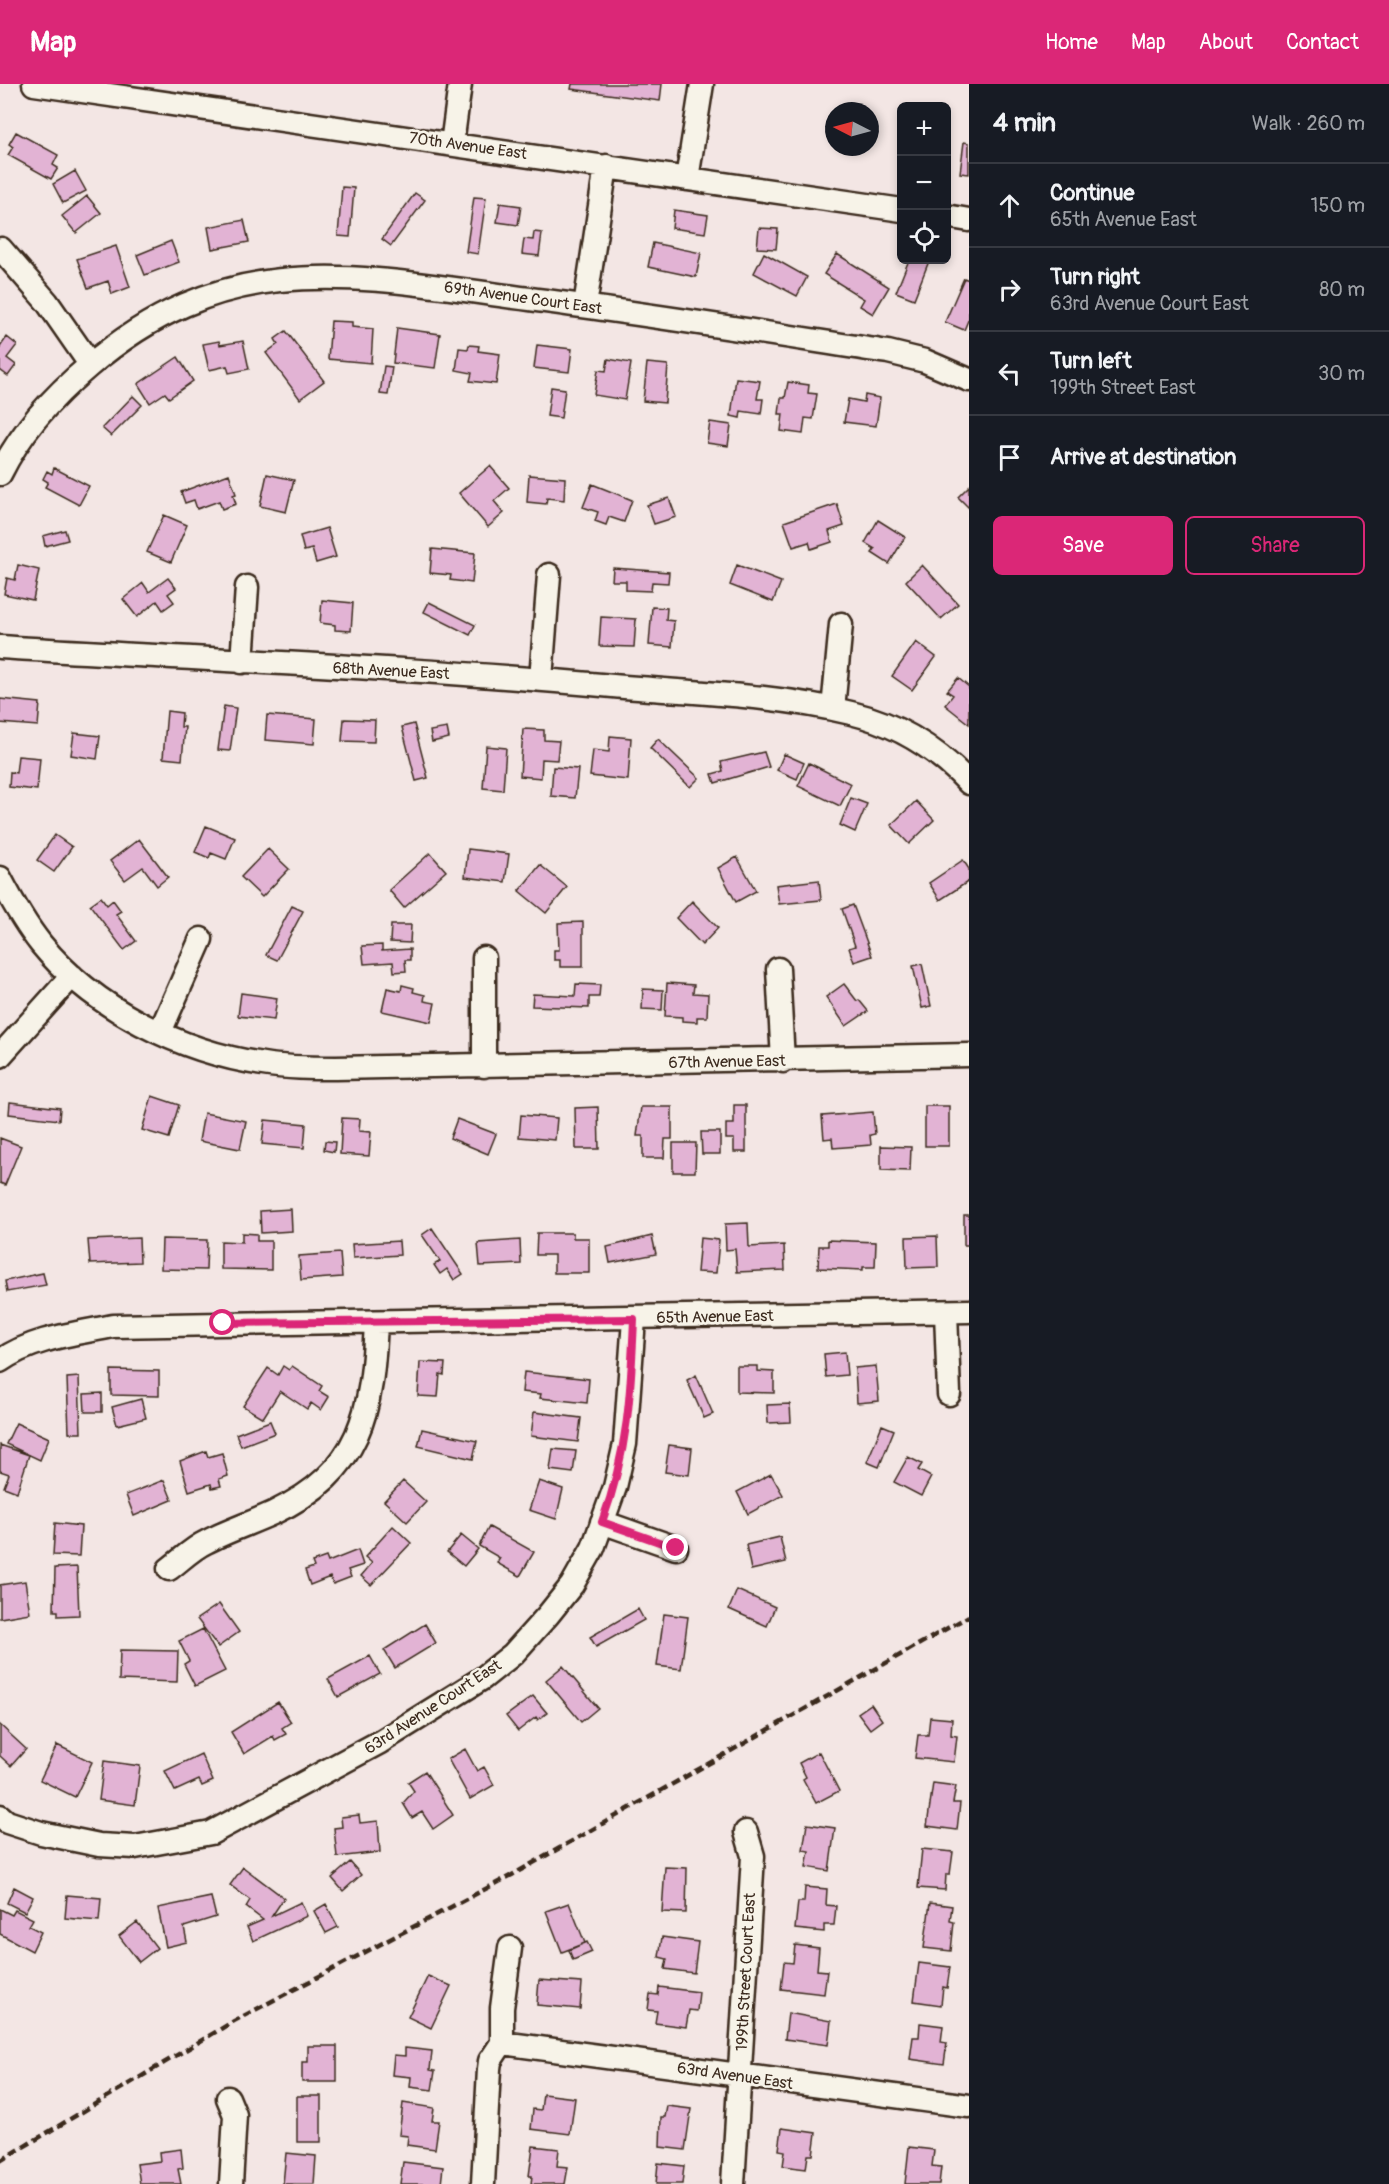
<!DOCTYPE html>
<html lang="en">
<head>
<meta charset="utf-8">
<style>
	:root { --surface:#171b24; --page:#242831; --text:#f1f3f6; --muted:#9ea1a6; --line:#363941; --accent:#db2777 }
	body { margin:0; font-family:Pangolin,sans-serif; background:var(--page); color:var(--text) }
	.controls { position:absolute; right:18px; top:18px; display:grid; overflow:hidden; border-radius:9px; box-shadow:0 3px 9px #0003 }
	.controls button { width:54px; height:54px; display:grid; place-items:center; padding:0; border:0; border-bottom:2px solid var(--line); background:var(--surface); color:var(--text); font:30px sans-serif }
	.compass { position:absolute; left:825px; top:18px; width:54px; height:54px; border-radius:50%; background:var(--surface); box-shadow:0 3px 9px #0003; rotate:276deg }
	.stop { position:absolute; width:18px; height:18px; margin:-14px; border:4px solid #db2777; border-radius:50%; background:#fff }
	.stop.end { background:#db2777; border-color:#fff; box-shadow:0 2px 6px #0008 }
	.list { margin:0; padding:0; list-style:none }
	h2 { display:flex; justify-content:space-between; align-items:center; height:78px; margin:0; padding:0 24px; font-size:26px }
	h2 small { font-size:20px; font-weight:400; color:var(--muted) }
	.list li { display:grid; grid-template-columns:39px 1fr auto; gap:18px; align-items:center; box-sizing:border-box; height:84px; padding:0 24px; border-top:2px solid var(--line) }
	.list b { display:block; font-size:22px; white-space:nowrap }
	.list p { margin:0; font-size:20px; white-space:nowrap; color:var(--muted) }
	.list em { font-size:20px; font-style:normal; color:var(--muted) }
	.actions { display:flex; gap:12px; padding:18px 24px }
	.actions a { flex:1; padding:14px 0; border:2px solid var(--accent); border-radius:9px; text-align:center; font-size:21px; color:var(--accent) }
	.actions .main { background:var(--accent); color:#fff }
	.icon { flex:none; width:33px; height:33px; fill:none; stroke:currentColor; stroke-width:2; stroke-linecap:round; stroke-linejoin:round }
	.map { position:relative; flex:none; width:969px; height:2100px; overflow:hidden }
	header { display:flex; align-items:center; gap:36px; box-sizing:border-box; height:84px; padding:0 30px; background:var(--accent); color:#fff }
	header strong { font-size:28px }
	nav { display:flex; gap:33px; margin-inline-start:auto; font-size:21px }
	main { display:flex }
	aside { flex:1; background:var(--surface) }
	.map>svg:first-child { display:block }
	.building { fill:#e2b3d4; stroke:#3b2a1e; stroke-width:1.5 }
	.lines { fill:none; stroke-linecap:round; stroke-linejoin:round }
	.minor-casing { stroke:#3b2a1e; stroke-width:27 }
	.minor { stroke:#f7f3e8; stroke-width:22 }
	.rail { stroke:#3b2a1e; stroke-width:4.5; stroke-dasharray:9 4.5; stroke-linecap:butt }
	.route { stroke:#db2777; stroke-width:8 }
	.labels { text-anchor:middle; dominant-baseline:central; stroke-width:5; stroke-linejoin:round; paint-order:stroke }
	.street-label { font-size:16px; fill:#3b2a1e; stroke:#f7f3e8 }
</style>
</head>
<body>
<header>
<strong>Map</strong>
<nav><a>Home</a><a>Map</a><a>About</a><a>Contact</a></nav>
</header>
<main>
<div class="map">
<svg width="969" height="2100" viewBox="0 0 969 2100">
	<rect width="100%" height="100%" fill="#f3e6e4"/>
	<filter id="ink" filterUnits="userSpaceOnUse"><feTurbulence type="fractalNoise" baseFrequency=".0167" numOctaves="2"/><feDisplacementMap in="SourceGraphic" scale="12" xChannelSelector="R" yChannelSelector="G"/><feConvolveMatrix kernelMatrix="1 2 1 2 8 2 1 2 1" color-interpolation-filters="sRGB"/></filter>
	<g filter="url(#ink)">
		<path class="building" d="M572,0H662L660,17L571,5Z
			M16,48L58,71L53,81L58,84L51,95L8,71L13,63L9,60Z
			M964,58L969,59V90L960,89Z
			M75,87L86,107L63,119L53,100Z
			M342,103L354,104L350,153L338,152Z
			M415,109L425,116L391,162L382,155Z
			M87,112L101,129L76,149L62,132Z
			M474,113L486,114L478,170L466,168Z
			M500,119L521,122L518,141L497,138Z
			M674,126L708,131L705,149L672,144Z
			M244,136L249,158L212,165L208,143Z
			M759,144L778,145L776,165L757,164Z
			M534,148L542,149L539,172L522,170L524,155L533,156Z
			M171,157L179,178L145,191L137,171Z
			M653,159L701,169L696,193L648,183Z
			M116,162L130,203L112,210L108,197L88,204L77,175Z
			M764,169L807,193L797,212L754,189Z
			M837,170L889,203L873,230L860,222L864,215L824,190Z
			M909,176L929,177L914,215L896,208Z
			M964,194L969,196V234L964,246L945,238Z
			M331,237L352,238V243L373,245L371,279L328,275Z
			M397,244L440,250L435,284L393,279Z
			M286,247L324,297L300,315L266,269L278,260L275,255Z
			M7,253L17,261L7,274L16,281L8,292L0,286V263Z
			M219,257L220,261L243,257L249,285L229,289L227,282L209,286L203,260Z
			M469,261L479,262L478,267L500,270L496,300L470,297L472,289L456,286L459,264L468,265Z
			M537,261L572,265L569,288L534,284Z
			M178,273L193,297L169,314L165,309L150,319L138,300Z
			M608,275L631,279L625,316L594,311L598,286L606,287Z
			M647,279L668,281L665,319L643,317Z
			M384,282L392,283L388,311L380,310Z
			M736,294L760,297L757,315H763L761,330L741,327L740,334L731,332Z
			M788,298L809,301L808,309L817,310L813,335L805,334L803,350L781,347L783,330H779L781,314H785Z
			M551,303L565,305L561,334L547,332Z
			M865,311L880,314L876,342L844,338L848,315L864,318Z
			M133,312L142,321L111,352L102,344Z
			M710,338L731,341L728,362L707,359Z
			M490,382L509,404L494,417L504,429L488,443L459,409Z
			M54,384L89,402L79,421L45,403L48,398L43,395L47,387L52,390Z
			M229,390L236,410L233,411L236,420L222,425L219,417L197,425L194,416L185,419L181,408Z
			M267,390L294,396L286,428L260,422Z
			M529,391L565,394L564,416L547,414L546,420L527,418Z
			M592,400L632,416L624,438L609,433L606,441L595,437L598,428L583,423Z
			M969,402V424L958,413Z
			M669,414L676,433L654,440L647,421Z
			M837,420L844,442L829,447L832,458L811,465L809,458L793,463L784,438Z
			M164,431L187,441L171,478L147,468Z
			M878,436L905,453L889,480L872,469L875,465L865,459Z
			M327,444L336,473L316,479L312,465L304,467L300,452Z
			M65,446L68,456L45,462L43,452Z
			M432,465L475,469L472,499L450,496L451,491L430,489Z
			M18,481L39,486L33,516L4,510L7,494L15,496Z
			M737,481L781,498L773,518L730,501Z
			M922,481L958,520L941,535L906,497Z
			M613,484L669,488L668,499L652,498L651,507L626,506V497H612Z
			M168,494L176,504L168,510L174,518L163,526L157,517L137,533L123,515L143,499L149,508Z
			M322,516L353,519L351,547L335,546V541L320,539Z
			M429,518L475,541L470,551L424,528Z
			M652,523L667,524L666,536L674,537L672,563L649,561Z
			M601,533L636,535L634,563L599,562Z
			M916,558L936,573L912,606L892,592Z
			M958,594L969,603V640L945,621L953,611L947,607Z
			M0,615L40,619L38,642L0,639Z
			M224,622L236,624L230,667L218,666Z
			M167,627L182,629L181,643H185L182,676L163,674Z
			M267,631L316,635L314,660L265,656Z
			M344,635L375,636L374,658L342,657Z
			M414,640L428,694L416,697L402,643Z
			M447,644L449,654L432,658L430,647Z
			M523,645L544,646V656L559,657L557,676L542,675L541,694L520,692Z
			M74,649L100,652L97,675L71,671Z
			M610,652L631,654L628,696L590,692L593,666L609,668Z
			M658,655L699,694L690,703L650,664Z
			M486,662L506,664L503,706L483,704Z
			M764,668L769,683L715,699L712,690L723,687L721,678Z
			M784,670L804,679L797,695L777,686Z
			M18,672L40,674L37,706L9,703L10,688L16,689Z
			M809,679L851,700L840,722L798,702Z
			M553,683L578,685L575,714L551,712Z
			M851,714L867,720L855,748L840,741Z
			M916,717L934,736L909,760L891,741Z
			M206,742L235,754L226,775L211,769L209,774L195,768Z
			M55,751L72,763L54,788L37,776Z
			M139,755L168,793L157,802L143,783L125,796L110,777Z
			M268,765L289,785L262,813L241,793Z
			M468,765L509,770L505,798L465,793Z
			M430,769L446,787L404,824L389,806Z
			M737,773L756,807L736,818L718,784Z
			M963,776L969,785V797L940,816L929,799Z
			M540,781L567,803L546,829L519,807Z
			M819,796L821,816L779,820L776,801Z
			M101,813L107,821L113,816L121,827L116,830L136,857L124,866L90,821Z
			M692,817L718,844L702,861L676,834Z
			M853,821L872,872L854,878L849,864L855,862L842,825Z
			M292,822L303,827L277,876L266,871Z
			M583,838V883H560V876H554V866H559L558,839Z
			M391,841H411L410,859L390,858Z
			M382,861V867L410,865V876H405L406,887L394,888L393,878L364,880L362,862Z
			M922,880L931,922L922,924L913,882Z
			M667,899L694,901L693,909L708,910L707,933H697V938L682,937V933L665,932Z
			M576,900L600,901L599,913H589V924L532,922L533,910L575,912Z
			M844,900L857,917L859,916L868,927L846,942L826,913Z
			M402,901L414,904L413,908L425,911L424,917L435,919L431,938L382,927L387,904L401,907Z
			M643,905L663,906L662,926L642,925Z
			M241,909L277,914L274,936L238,932Z
			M152,1012L179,1021L169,1054L142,1046Z
			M10,1018L60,1024L59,1036L9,1030Z
			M734,1021H746V1068H734V1055H726V1040H734Z
			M925,1022H949V1062H925Z
			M598,1023L599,1065H576L575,1024Z
			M641,1023H672V1055H665L664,1074H643V1052H637Z
			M873,1028L875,1050L870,1051L871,1061L833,1064L832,1054L824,1055L822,1032Z
			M204,1029L246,1037L240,1065L199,1057Z
			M521,1031L557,1034L555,1056L519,1053Z
			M342,1034L360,1035L359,1047L371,1048L369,1072L340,1070Z
			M457,1035L496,1050L488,1070L450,1054Z
			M265,1036L306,1040L304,1064L262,1060Z
			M701,1048H720V1070H702Z
			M0,1054L21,1062L5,1101L0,1099Z
			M325,1057L335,1058L334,1068L324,1066Z
			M673,1059H696L695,1088H673Z
			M881,1062L911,1063L910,1087L881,1086Z
			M291,1125L292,1147L261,1149L260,1127Z
			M964,1131H969V1161H964Z
			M748,1139L749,1163L784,1161L785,1186L737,1188L735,1165L726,1166L725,1140Z
			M432,1144L463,1190L454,1196L447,1185L440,1190L434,1181L440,1177L422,1151Z
			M242,1149L257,1150V1157H271V1186L221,1185V1157L242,1158Z
			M537,1149H573V1154H589V1189H554V1171H536Z
			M652,1152L656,1170L610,1179L607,1163Z
			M937,1152L938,1183L907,1184L906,1153Z
			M139,1154L140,1178L90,1180L88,1156Z
			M700,1154L719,1156L716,1189L697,1188Z
			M162,1155L207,1156L206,1186L161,1185Z
			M520,1156L521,1180L480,1182L478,1159Z
			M828,1156L876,1158L875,1183H863V1186L818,1184L819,1162H828Z
			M399,1157L400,1171L353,1174L352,1160Z
			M340,1169L342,1193L301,1196L299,1172Z
			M43,1189L46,1201L7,1208L5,1197Z
			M845,1268L847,1291L826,1293L824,1270Z
			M420,1278L445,1279L444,1291L440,1290L438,1313L418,1312Z
			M283,1282L289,1286L292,1282L322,1302L319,1307L329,1313L321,1326L311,1319L307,1325L280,1307L263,1334L243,1322L268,1284L278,1291Z
			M737,1282H757V1287L774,1288V1309L737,1308Z
			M876,1282L879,1317L857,1319L855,1284Z
			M111,1286L159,1287V1312L111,1311Z
			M524,1288L589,1295L587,1319L540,1314L541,1310L522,1308Z
			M696,1291L713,1330L704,1334L687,1296Z
			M79,1293L81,1349H69L67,1294Z
			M102,1309V1328H85L84,1310Z
			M141,1315L146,1334L117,1341L112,1323Z
			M790,1320L791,1338L768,1339L767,1321Z
			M534,1328L581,1334L578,1358L531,1352Z
			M270,1337L275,1349L241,1362L236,1350Z
			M16,1339L49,1354L40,1376L6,1360Z
			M882,1341L894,1346L879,1383L867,1378Z
			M422,1345L477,1357L473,1375L418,1362Z
			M0,1361L29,1371L17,1408L4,1403L9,1390L0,1387Z
			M669,1361L692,1364L689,1391L665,1388Z
			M553,1365L576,1367L573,1389L550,1386Z
			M206,1367L208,1373L222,1369L228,1392L219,1395L221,1402L212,1404L211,1400L189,1407L180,1377Z
			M908,1373L922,1380L918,1386L931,1393L921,1412L894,1398Z
			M771,1390L783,1411L748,1430L737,1408Z
			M164,1396L172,1416L134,1432L126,1411Z
			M403,1397L426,1418L407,1438L384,1417Z
			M539,1397L563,1405L556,1435L529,1426Z
			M55,1439L81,1442L79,1472L53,1471Z
			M393,1442L411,1459L371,1501L361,1492L372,1479L365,1473Z
			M489,1443L534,1468L520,1492L497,1479L500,1474L479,1462Z
			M461,1451L478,1465L464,1482L447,1468Z
			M780,1453L786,1478L751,1486L746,1461Z
			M358,1466L363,1481L348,1486L351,1493L333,1500L330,1493L310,1501L305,1486L314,1483L312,1478L326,1473L328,1478Z
			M77,1483L79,1531L58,1532V1527H54L55,1484Z
			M25,1497L30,1529L0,1534V1501Z
			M737,1506L775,1523L767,1542L729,1525Z
			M219,1520L239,1548L218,1563L197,1535Z
			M638,1525L644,1536L596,1563L590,1553Z
			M664,1530L688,1533L681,1585L657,1582Z
			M425,1540L436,1559L395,1584L384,1566Z
			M203,1545L225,1587L195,1602L184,1580L189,1577L179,1557Z
			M120,1566L178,1567L177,1598L119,1596Z
			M370,1572L380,1590L338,1613L328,1595Z
			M563,1582L598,1624L581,1638L546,1596Z
			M533,1612L547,1629L538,1636L536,1633L518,1647L506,1632Z
			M278,1618L291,1638L282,1644L286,1650L275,1656L273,1652L244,1670L231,1648Z
			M871,1620L882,1636L870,1645L858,1629Z
			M930,1633L952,1635L951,1651L957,1652L954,1678L915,1674L918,1651H928Z
			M0,1641L26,1665L11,1682L0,1672Z
			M57,1661L92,1678L75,1713L40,1696Z
			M465,1665L477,1687L484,1683L494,1701L470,1715L448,1675Z
			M819,1668L839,1707L816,1719L803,1695L806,1693L799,1679Z
			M201,1670L213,1697L202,1702L199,1696L175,1707L165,1687Z
			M104,1677L140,1682L135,1721L99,1716Z
			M425,1687L453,1731L433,1745L422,1728L412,1734L403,1719L414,1707L408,1698Z
			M933,1699L956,1702L953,1719H960L957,1746L927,1742Z
			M359,1731L360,1739L378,1737L380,1768L337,1773L334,1744L342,1743L341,1733Z
			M807,1740L835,1744L829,1787L806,1783L809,1767L803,1766Z
			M922,1765L953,1768L950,1790H946L945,1806L918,1804Z
			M350,1778L361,1791L343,1807L332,1794Z
			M243,1783L284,1814L272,1832L301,1818L307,1832L253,1857L247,1843L263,1836L246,1823L250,1816L230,1801Z
			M665,1783L687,1784L686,1829L662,1828Z
			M14,1803L33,1813L25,1828L7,1819Z
			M805,1803L827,1805L826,1821L836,1822L834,1841H824V1848L795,1845L798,1818H804Z
			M67,1811L101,1814L99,1837L65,1834Z
			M211,1813L216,1833L184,1843L187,1858L166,1863L158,1824Z
			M569,1819L585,1859L562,1868L546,1827Z
			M930,1819L952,1822L950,1837L954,1838L951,1867L924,1864Z
			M326,1820L338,1843L326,1849L314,1827Z
			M0,1825L12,1831L15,1826L33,1835L29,1842L41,1848L32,1867L0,1850Z
			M137,1838L157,1864L139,1878L119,1852Z
			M662,1853L698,1858L694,1889L665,1885L667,1875L659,1873Z
			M587,1858L592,1868L573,1876L569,1866Z
			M795,1861L819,1864L817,1886L827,1887L824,1910L781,1905L784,1878L793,1879Z
			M919,1879L950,1883L947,1904L943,1903L941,1921L914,1917Z
			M428,1892L451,1902L431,1944L408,1933Z
			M539,1896L582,1899L580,1925L537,1921Z
			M659,1903L699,1908L697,1927L689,1926L686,1943L655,1939L657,1927L648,1926L650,1910L658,1911Z
			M788,1929L831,1937L828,1961L785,1955Z
			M920,1939L943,1942L941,1958L947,1959L944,1980L910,1975L913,1953H919Z
			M308,1962H337V1998H302V1978H308Z
			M405,1964L432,1967L430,1986L435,1987L432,2006L410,2003L411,1993L392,1991L394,1971L405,1972Z
			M543,2010L575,2014L570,2050L531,2045L533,2025L541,2026Z
			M297,2012H321V2058H297Z
			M403,2019L434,2024L432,2037H439L435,2065L407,2061L408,2052L399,2051Z
			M667,2022L691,2025L685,2066L660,2063L661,2033H665Z
			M782,2044L816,2049L813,2071H808L806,2085L783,2082L785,2067L779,2066Z
			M533,2062L559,2065L557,2082L568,2083L565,2100H531L532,2092H529Z
			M909,2063L934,2066L932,2082L941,2083L939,2100H905Z
			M181,2065L183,2084L178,2085L181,2100H140L137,2080L160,2077L159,2068Z
			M286,2069L316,2072L314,2100H283Z
			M403,2078L443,2083L441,2100H400Z
			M658,2079L684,2082L682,2100H656Z"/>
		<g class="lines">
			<g class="minor-casing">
				<path id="minor" d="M34,0L902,126
					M452,60L460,0
					M687,95L702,0
					M946,132L969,136
					M1,165L47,218L90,280
					M585,222L606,82
					M0,390C21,347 52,313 89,282C234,158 365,194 537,216C654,231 771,250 888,268L925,277L969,296
					M0,563C204,576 409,583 613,602C691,609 774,610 851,629C897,640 936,664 969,699
					M242,578L247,503
					M541,595L549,491
					M833,625L841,540
					M0,794C12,817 25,840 41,860C94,925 181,968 263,980C287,984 311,984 336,984L969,971
					M484,874V982
					M778,885L783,977
					M160,948L201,855
					M0,972L72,892
					M946,1228L949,1310
					M0,1277C33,1254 74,1250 113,1242L969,1227
					M602,1438L676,1464
					M169,1485C181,1476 193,1464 206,1458C227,1447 251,1439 273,1429C362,1387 372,1328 376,1238
					M0,1732L7,1738L41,1749L99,1761L135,1763L211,1749L380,1658L483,1594L513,1570L548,1531L572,1501L593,1464L615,1403L625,1360L634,1235
					M502,1959L969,2022
					M228,2014L235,2031L231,2100
					M483,2100L489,1985L490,1977L502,1959V1924L510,1864
					M733,2100L753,1772L746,1748"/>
			</g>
			<use href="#minor" class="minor"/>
			<path class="rail" d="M0,2077L234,1937L512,1791L969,1532"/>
		</g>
	</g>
	<g class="lines" filter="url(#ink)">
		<path class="route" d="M223,1239L634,1235C631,1309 628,1368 602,1438L676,1464"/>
	</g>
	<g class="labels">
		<g class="street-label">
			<text transform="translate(468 62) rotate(8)">70th Avenue East</text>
			<text transform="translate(523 214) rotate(8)">69th Avenue Court East</text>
			<text transform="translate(391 587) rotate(3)">68th Avenue East</text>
			<text transform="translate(727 978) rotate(-1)">67th Avenue East</text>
			<text transform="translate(715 1233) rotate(-1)">65th Avenue East</text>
			<text transform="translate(433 1623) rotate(-33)">63rd Avenue Court East</text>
			<text transform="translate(746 1888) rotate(-87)">199th Street Court East</text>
			<text transform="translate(735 1992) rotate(8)">63rd Avenue East</text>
		</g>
	</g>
</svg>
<div class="controls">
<button>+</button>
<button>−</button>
<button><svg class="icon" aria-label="locate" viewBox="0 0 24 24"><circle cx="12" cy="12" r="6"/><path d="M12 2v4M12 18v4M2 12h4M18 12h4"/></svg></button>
</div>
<svg class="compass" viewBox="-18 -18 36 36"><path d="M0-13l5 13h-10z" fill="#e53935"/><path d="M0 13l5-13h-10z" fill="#9ea1a6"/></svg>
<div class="stop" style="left:223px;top:1239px"></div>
<div class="stop end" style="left:676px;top:1464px"></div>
</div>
<aside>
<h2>4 min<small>Walk · 260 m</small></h2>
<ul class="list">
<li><svg class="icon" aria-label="ahead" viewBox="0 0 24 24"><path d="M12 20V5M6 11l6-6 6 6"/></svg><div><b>Continue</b><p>65th Avenue East</p></div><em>150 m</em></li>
<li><svg class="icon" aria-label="right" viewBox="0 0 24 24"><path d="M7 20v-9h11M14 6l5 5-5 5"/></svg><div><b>Turn right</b><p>63rd Avenue Court East</p></div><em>80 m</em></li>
<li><svg class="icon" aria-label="left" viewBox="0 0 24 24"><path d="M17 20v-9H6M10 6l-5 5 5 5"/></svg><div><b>Turn left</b><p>199th Street East</p></div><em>30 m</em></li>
<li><svg class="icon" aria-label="arrive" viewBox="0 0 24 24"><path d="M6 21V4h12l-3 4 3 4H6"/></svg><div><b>Arrive at destination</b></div></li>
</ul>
<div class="actions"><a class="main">Save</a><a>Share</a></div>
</aside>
</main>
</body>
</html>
